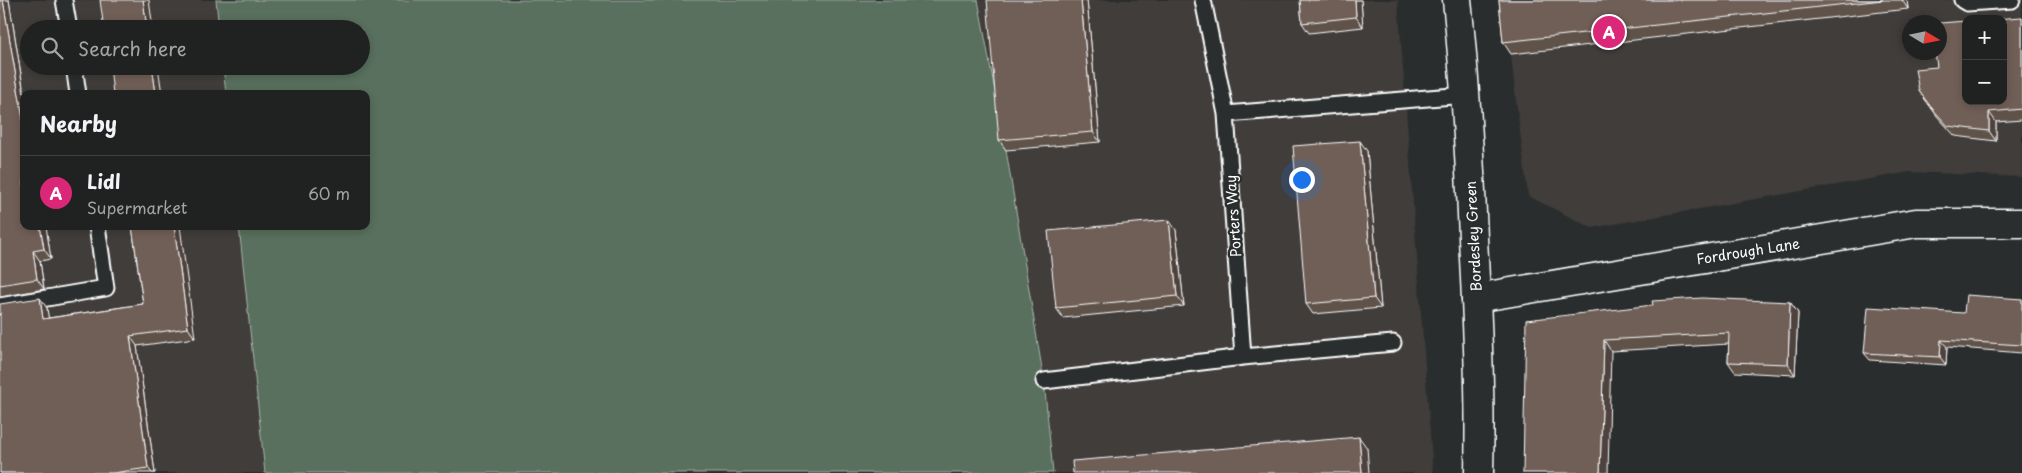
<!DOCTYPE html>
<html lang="en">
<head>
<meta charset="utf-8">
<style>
	:root { --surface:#202222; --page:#282a2a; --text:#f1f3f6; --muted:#a2a4a5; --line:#3d3f40; --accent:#db2777 }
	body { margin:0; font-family:"Playpen Sans",sans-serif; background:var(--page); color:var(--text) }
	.controls { position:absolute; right:15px; top:15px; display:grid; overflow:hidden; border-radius:10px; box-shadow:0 2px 8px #0003 }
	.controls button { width:45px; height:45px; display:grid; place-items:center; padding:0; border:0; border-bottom:1px solid var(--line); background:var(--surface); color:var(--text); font:25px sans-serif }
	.compass { position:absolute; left:1902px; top:15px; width:45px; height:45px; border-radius:50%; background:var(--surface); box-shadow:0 2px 8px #0003; rotate:100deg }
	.you { position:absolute; left:1301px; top:179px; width:18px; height:18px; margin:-12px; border:4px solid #fff; border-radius:50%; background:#1a73e8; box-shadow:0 0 0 8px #1a73e833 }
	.badge { display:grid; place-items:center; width:32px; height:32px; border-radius:50%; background:var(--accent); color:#fff; font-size:16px; font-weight:700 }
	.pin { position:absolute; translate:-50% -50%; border:2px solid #fff; box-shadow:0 1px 5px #0006 }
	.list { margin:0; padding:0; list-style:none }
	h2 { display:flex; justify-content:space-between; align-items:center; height:65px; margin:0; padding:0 20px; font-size:21px }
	h2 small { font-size:16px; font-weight:400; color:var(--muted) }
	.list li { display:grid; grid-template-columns:32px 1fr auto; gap:15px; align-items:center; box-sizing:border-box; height:75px; padding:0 20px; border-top:1px solid var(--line) }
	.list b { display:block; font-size:19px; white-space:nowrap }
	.list p { margin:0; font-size:16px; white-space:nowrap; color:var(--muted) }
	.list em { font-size:16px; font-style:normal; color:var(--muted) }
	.icon { flex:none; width:28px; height:28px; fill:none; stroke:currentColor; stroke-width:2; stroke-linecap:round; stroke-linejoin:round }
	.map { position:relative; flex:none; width:2022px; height:473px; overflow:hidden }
	.search { position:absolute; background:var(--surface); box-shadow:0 2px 8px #0003; left:20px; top:20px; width:350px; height:55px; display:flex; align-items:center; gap:12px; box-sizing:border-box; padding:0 18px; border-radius:28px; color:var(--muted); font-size:19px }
	.panel { position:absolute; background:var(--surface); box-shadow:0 2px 8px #0003; left:20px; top:90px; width:350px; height:140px; border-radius:10px }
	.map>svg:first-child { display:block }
	.built { fill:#3f3c3a; fill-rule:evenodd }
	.green { fill:#58705d; stroke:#acb8ae }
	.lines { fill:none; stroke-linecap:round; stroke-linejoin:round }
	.lane-casing { stroke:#fff; stroke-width:19 }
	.street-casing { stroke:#fff; stroke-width:31 }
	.secondary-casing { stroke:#fff; stroke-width:31 }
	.lane { stroke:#2a2d2e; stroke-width:15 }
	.street { stroke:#2a2d2e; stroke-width:28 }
	.secondary { stroke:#2a2d2e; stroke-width:28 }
	.wall { fill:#5f524a; stroke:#fff }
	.shaded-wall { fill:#4e423c; stroke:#fff }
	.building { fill:#6f5f56; stroke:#fff }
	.labels { text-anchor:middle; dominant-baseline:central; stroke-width:4.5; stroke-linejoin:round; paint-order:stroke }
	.street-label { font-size:14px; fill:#fff; stroke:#2a2d2e }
</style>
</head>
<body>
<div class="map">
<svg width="2022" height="473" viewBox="0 0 2022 473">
	<rect width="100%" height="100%" fill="#2a2d2e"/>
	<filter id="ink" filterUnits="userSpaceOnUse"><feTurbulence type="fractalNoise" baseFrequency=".02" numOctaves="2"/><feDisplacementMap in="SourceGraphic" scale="10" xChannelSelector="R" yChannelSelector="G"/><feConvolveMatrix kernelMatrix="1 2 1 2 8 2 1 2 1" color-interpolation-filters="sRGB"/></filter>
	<g filter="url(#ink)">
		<path class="built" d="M0,0H216L219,29H29V66H223L226,94H24V226H239L265,473H0Z
			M978,0H1398L1433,473H1053L1044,381L1006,150Z
			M1505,0H2022V177L1910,172L1592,228L1528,196L1515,92ZM1966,19H2003V101H1966ZM1910,22H1940V52H1910Z"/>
		<path class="green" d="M216,0H978L1006,150L1044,381L1053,473H265L239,226H366V94H226L223,66H361V29H219Z"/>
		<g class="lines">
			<g class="lane-casing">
				<path id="lane" d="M64,0L69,29
					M1203,0L1226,114
					M1962,0L1967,3L2012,0
					M74,66L78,94
					M0,306L106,288L97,226
					M1243,357L1393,343
					M1044,381L1243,357L1226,114L1466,95"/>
			</g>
			<g class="street-casing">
				<path id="street" d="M1476,298L1916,223H2022"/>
			</g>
			<g class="secondary-casing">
				<path id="secondary" d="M1457,0C1465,79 1470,159 1473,238C1477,316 1481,395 1479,473"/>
			</g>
			<use href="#lane" class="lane"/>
			<use href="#street" class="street"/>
			<use href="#secondary" class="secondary"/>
		</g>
		<path class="wall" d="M0,0H9L51,259L40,261L44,289L0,297Z
			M1087,0L1100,142L1006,150L999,140Z
			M1300,0H1361L1363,27L1309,33L1302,23Z
			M1499,0H1907L1908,9L1511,54L1503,42Z
			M2022,17V120L1996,122V141L1955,136L1937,116L1919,91L1937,67Z
			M1367,151L1381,308L1313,314L1306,304Z
			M132,226L195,338L137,346L155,473H0L47,308L48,318L143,304Z
			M1176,230L1184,306L1063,318L1056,308Z
			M2022,299V353L1947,347L1946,365L1870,360L1864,353L1964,313Z
			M1790,302L1798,313L1795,375L1735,372L1728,362L1729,344L1611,351L1526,320Z"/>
		<path class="shaded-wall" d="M3,0H9L24,94V125Z
			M143,0H149L153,29H147Z
			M1081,0H1087L1100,142L1093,132Z
			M1355,0H1361L1363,27L1356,17Z
			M1902,0H1907L1908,9Z
			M152,66H158L162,94H156Z
			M1989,112L1996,122V141L1989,131Z
			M1360,141L1367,151L1381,308L1374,298Z
			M1169,220L1176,230L1184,306L1177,296Z
			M40,226H46L51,259L44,249Z
			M174,226H180L195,338L188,328Z
			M33,251L40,261L44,289L37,279Z
			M40,298L47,308L50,329L43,319Z
			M1790,302L1798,313L1795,375L1788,364Z
			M130,336L137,346L155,473H152L148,468Z
			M1604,340L1611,351L1608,473H1600Z
			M1941,340L1947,347L1946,365L1940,357Z
			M1359,437L1367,448L1369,473H1362Z"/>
		<path class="building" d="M0,0H3L24,125V226H40L44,249L33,251L37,279L0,285Z
			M100,0H143L147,29H104Z
			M987,0H1081L1093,132L999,140Z
			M1300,0H1355L1356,17L1302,23Z
			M1499,0H1883L1503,42Z
			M2022,17V109L1989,112V131L1948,126L1930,106L1919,91L1915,69L1937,67L1935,52H1940V23L1966,21V101H2003V19H1994Z
			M110,66H152L156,94H113Z
			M1360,141L1374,298L1306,304L1293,146Z
			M1169,220L1177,296L1056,308L1048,231Z
			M132,226H174L188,328L130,336L148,468L113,473H0V304L40,298L43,319L143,304Z
			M1966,295L2022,299V345L1941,340L1940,357L1864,353L1868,307L1964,313Z
			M1702,298L1790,302L1788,364L1728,362L1729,333L1604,340L1600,473H1523L1526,320L1653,305L1652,301Z
			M1359,437L1362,473H1073L1072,461Z"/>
	</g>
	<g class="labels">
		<g class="street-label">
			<text transform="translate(1233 216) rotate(-94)">Porters Way</text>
			<text transform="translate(1473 236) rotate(-93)">Bordesley Green</text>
			<text transform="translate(1748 251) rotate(-9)">Fordrough Lane</text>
		</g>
	</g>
</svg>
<div class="controls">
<button>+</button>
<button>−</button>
</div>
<svg class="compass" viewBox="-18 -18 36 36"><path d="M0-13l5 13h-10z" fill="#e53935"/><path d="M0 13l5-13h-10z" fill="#a2a4a5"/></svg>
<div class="you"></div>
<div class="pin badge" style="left:1609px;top:32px">A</div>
<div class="search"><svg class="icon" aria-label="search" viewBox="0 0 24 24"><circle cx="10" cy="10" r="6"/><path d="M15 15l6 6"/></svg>Search here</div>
<section class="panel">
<h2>Nearby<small></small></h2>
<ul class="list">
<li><span class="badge">A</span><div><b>Lidl</b><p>Supermarket</p></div><em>60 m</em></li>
</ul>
</section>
</div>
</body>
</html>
